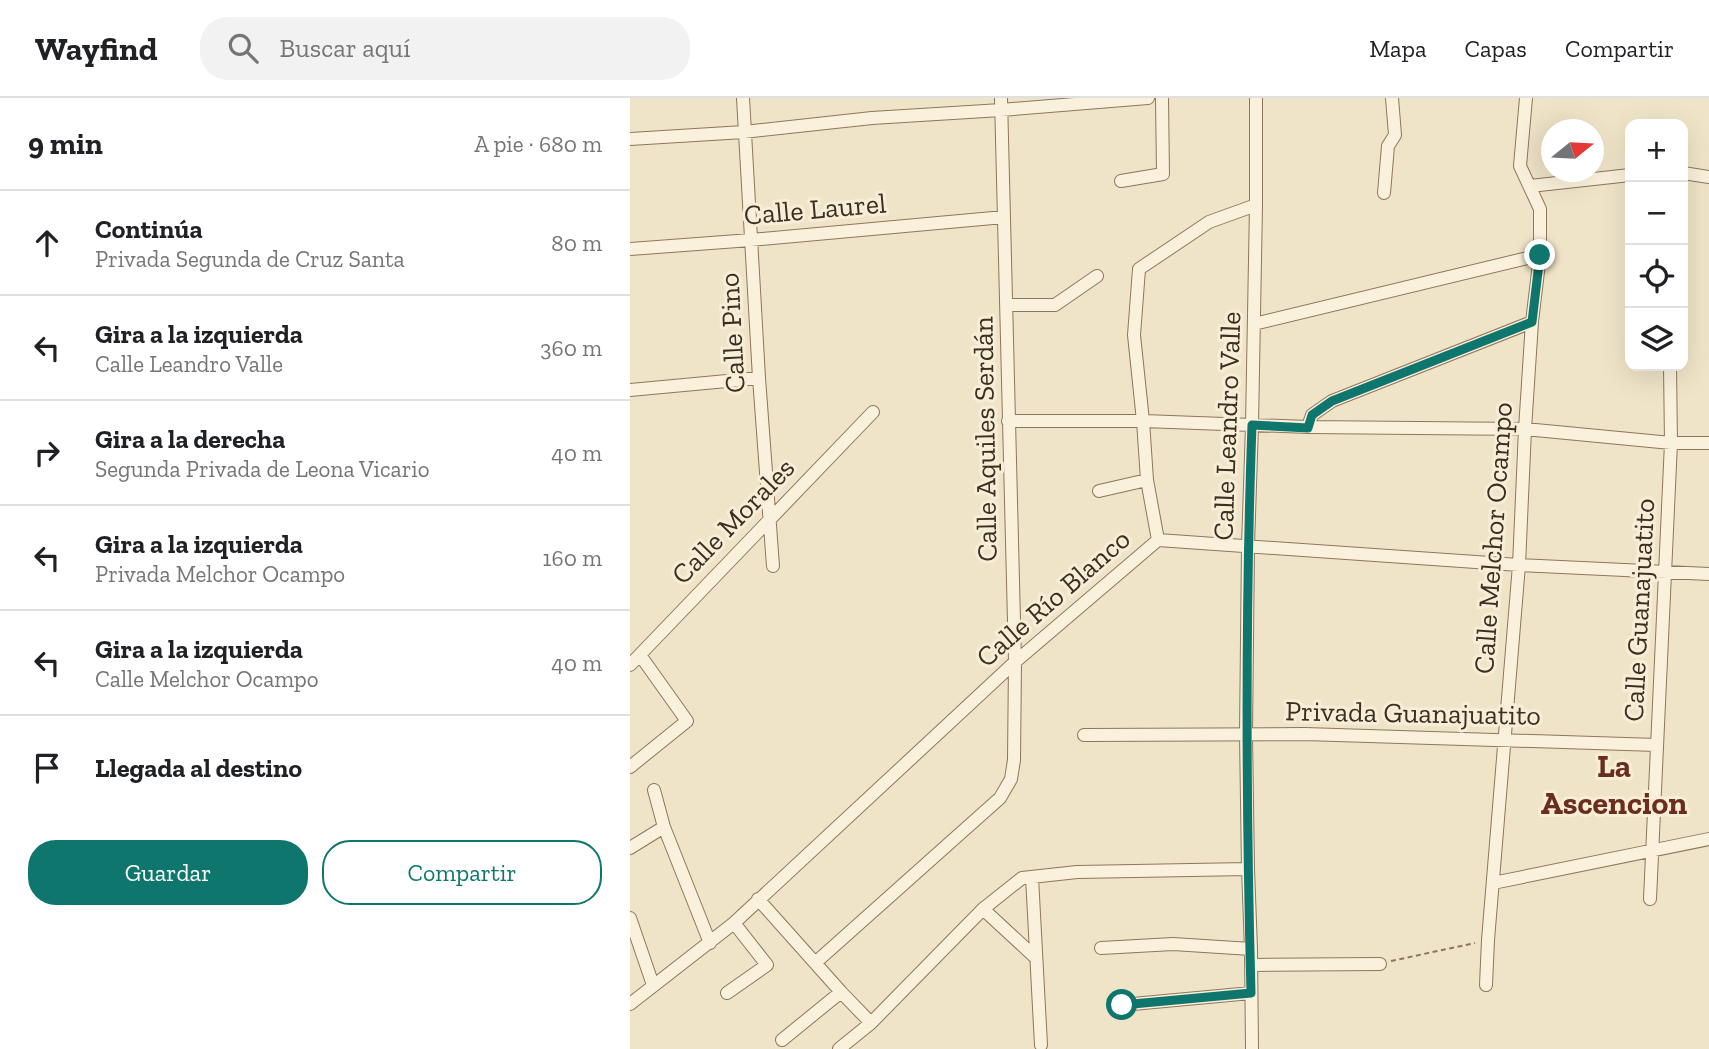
<!DOCTYPE html>
<html lang="es">
<head>
<meta charset="utf-8">
<style>
	:root { --surface:#fff; --page:#f2f2f2; --text:#202124; --muted:#757577; --line:#e0e0e0; --accent:#0f766e }
	body { margin:0; font-family:"Zilla Slab",serif; background:var(--page); color:var(--text) }
	.controls { position:absolute; right:21px; top:21px; display:grid; overflow:hidden; border-radius:14px; box-shadow:0 7px 28px #0002 }
	.controls button { width:63px; height:63px; display:grid; place-items:center; padding:0; border:0; border-bottom:2px solid var(--line); background:var(--surface); color:var(--text); font:35px sans-serif }
	.compass { position:absolute; left:911px; top:21px; width:63px; height:63px; border-radius:50%; background:var(--surface); box-shadow:0 7px 28px #0002; rotate:72deg }
	.stop { position:absolute; width:21px; height:21px; margin:-16px; border:5px solid #0f766e; border-radius:50%; background:#fff }
	.stop.end { background:#0f766e; border-color:#fff; box-shadow:0 2px 7px #0008 }
	.list { margin:0; padding:0; list-style:none }
	h2 { display:flex; justify-content:space-between; align-items:center; height:91px; margin:0; padding:0 28px; font-size:30px }
	h2 small { font-size:23px; font-weight:400; color:var(--muted) }
	.list li { display:grid; grid-template-columns:46px 1fr auto; gap:21px; align-items:center; box-sizing:border-box; height:105px; padding:0 28px; border-top:2px solid var(--line) }
	.list b { display:block; font-size:26px; white-space:nowrap }
	.list p { margin:0; font-size:23px; white-space:nowrap; color:var(--muted) }
	.list em { font-size:23px; font-style:normal; color:var(--muted) }
	.actions { display:flex; gap:14px; padding:21px 28px }
	.actions a { flex:1; padding:16px 0; border:2px solid var(--accent); border-radius:28px; text-align:center; font-size:24px; color:var(--accent) }
	.actions .main { background:var(--accent); color:#fff }
	.icon { flex:none; width:38px; height:38px; fill:none; stroke:currentColor; stroke-width:2; stroke-linecap:round; stroke-linejoin:round }
	.map { position:relative; flex:none; width:1079px; height:951px; overflow:hidden }
	header { display:flex; align-items:center; gap:42px; box-sizing:border-box; height:98px; padding:0 35px; background:var(--surface); border-bottom:2px solid var(--line) }
	header strong { font-size:33px }
	nav { display:flex; gap:38px; margin-inline-start:auto; font-size:24px }
	.search { width:490px; height:63px; background:var(--page); display:flex; align-items:center; gap:18px; box-sizing:border-box; padding:0 24px; border-radius:28px; color:var(--muted); font-size:26px }
	main { display:flex }
	aside { flex:1; background:var(--surface) }
	.map>svg:first-child { display:block }
	.lines { fill:none; stroke-linecap:round; stroke-linejoin:round }
	.minor-casing { stroke:#8d765c; stroke-width:14 }
	.path { stroke:#8d765c; stroke-width:2; stroke-dasharray:5 3.5; stroke-linecap:butt }
	.minor { stroke:#faf1dc; stroke-width:12 }
	.route { stroke:#0f766e; stroke-width:9 }
	.labels { text-anchor:middle; dominant-baseline:central; stroke-width:6; stroke-linejoin:round; paint-order:stroke }
	.street-label { font-size:28px; fill:#3d2e20; stroke:#f7eed8 }
	.quarter-label { font-size:32px; font-weight:bold; fill:#6b2e1e; stroke:#f7eed8 }
</style>
</head>
<body>
<header>
<strong>Wayfind</strong>
<div class="search"><svg class="icon" aria-label="search" viewBox="0 0 24 24"><circle cx="10" cy="10" r="6"/><path d="M15 15l6 6"/></svg>Buscar aquí</div>
<nav><a>Mapa</a><a>Capas</a><a>Compartir</a></nav>
</header>
<main>
<aside>
<h2>9 min<small>A pie · 680 m</small></h2>
<ul class="list">
<li><svg class="icon" aria-label="ahead" viewBox="0 0 24 24"><path d="M12 20V5M6 11l6-6 6 6"/></svg><div><b>Continúa</b><p>Privada Segunda de Cruz Santa</p></div><em>80 m</em></li>
<li><svg class="icon" aria-label="left" viewBox="0 0 24 24"><path d="M17 20v-9H6M10 6l-5 5 5 5"/></svg><div><b>Gira a la izquierda</b><p>Calle Leandro Valle</p></div><em>360 m</em></li>
<li><svg class="icon" aria-label="right" viewBox="0 0 24 24"><path d="M7 20v-9h11M14 6l5 5-5 5"/></svg><div><b>Gira a la derecha</b><p>Segunda Privada de Leona Vicario</p></div><em>40 m</em></li>
<li><svg class="icon" aria-label="left" viewBox="0 0 24 24"><path d="M17 20v-9H6M10 6l-5 5 5 5"/></svg><div><b>Gira a la izquierda</b><p>Privada Melchor Ocampo</p></div><em>160 m</em></li>
<li><svg class="icon" aria-label="left" viewBox="0 0 24 24"><path d="M17 20v-9H6M10 6l-5 5 5 5"/></svg><div><b>Gira a la izquierda</b><p>Calle Melchor Ocampo</p></div><em>40 m</em></li>
<li><svg class="icon" aria-label="arrive" viewBox="0 0 24 24"><path d="M6 21V4h12l-3 4 3 4H6"/></svg><div><b>Llegada al destino</b></div></li>
</ul>
<div class="actions"><a class="main">Guardar</a><a>Compartir</a></div>
</aside>
<div class="map">
<svg width="1079" height="951" viewBox="0 0 1079 951">
	<rect width="100%" height="100%" fill="#f0e4c8"/>
	<g class="lines">
		<g class="minor-casing">
			<path id="minor" d="M113,0L129,280L143,468
				M0,41L114,34L242,20L371,12L518,0
				M1053,75L1079,79
				M491,83L533,76L532,0
				M900,88L1000,77
				M754,95L758,48L765,37L762,0
				M0,151L121,142L374,119
				M376,207H425L467,178
				M624,226L910,157
				M0,292L129,280
				M378,323H513L678,329L895,331L1041,345H1079
				M678,329L682,317L702,303L902,224
				M469,393L517,382
				M528,442L517,382L513,323L504,237L509,171L579,124L626,107
				M0,567L243,314
				M454,637L675,636L1027,647
				M0,669L57,623L10,557
				M24,692L34,729L80,845
				M0,750L34,729
				M402,779L411,947
				M863,785L1079,741
				M128,801L211,894L241,925
				M1020,801L1041,345L1040,268
				M353,811L406,860
				M0,820L23,887
				M471,850L543,846L621,851
				M185,865L370,700L381,681L384,662L385,564L371,0
				M621,867L750,866
				M856,887L858,842L889,467L895,331L902,224L910,157V111L890,68L896,0
				M97,895L137,867L104,825
				M0,906L104,825L385,564L528,442L889,467L1079,476
				M492,907L621,895
				M152,942L211,894
				M209,951L241,925L353,811L392,780L447,774L618,771
				M622,951L621,851L618,771L616,636L618,448L622,327L626,107V0"/>
		</g>
		<path class="path" d="M761,863L845,845"/>
		<use href="#minor" class="minor"/>
	</g>
	<g class="lines">
		<path class="route" d="M492,907L621,895C616,706 615,517 622,327L678,330L682,317L702,303L902,224L910,157"/>
	</g>
	<g class="labels">
		<g class="street-label">
			<text transform="translate(185 111) rotate(-5)">Calle Laurel</text>
			<text transform="translate(102 235) rotate(-93)">Calle Pino</text>
			<text transform="translate(597 328) rotate(-88)">Calle Leandro Valle</text>
			<text transform="translate(355 341) rotate(-91)">Calle Aquiles Serdán</text>
			<text transform="translate(103 423) rotate(-46)">Calle Morales</text>
			<text transform="translate(863 440) rotate(-86)">Calle Melchor Ocampo</text>
			<text transform="translate(423 500) rotate(-41)">Calle Río Blanco</text>
			<text transform="translate(1009 512) rotate(-87)">Calle Guanajuatito</text>
			<text transform="translate(783 615) rotate(1)">Privada Guanajuatito</text>
		</g>
		<g class="quarter-label">
			<text x="984" y="668">La<tspan x="984" dy="37">Ascencion</tspan></text>
		</g>
	</g>
</svg>
<div class="controls">
<button>+</button>
<button>−</button>
<button><svg class="icon" aria-label="locate" viewBox="0 0 24 24"><circle cx="12" cy="12" r="6"/><path d="M12 2v4M12 18v4M2 12h4M18 12h4"/></svg></button>
<button><svg class="icon" aria-label="layers" viewBox="0 0 24 24"><path d="M12 4l9 5-9 5-9-5zM3 14l9 5 9-5"/></svg></button>
</div>
<svg class="compass" viewBox="-18 -18 36 36"><path d="M0-13l5 13h-10z" fill="#e53935"/><path d="M0 13l5-13h-10z" fill="#757577"/></svg>
<div class="stop" style="left:492px;top:907px"></div>
<div class="stop end" style="left:910px;top:157px"></div>
</div>
</main>
</body>
</html>
